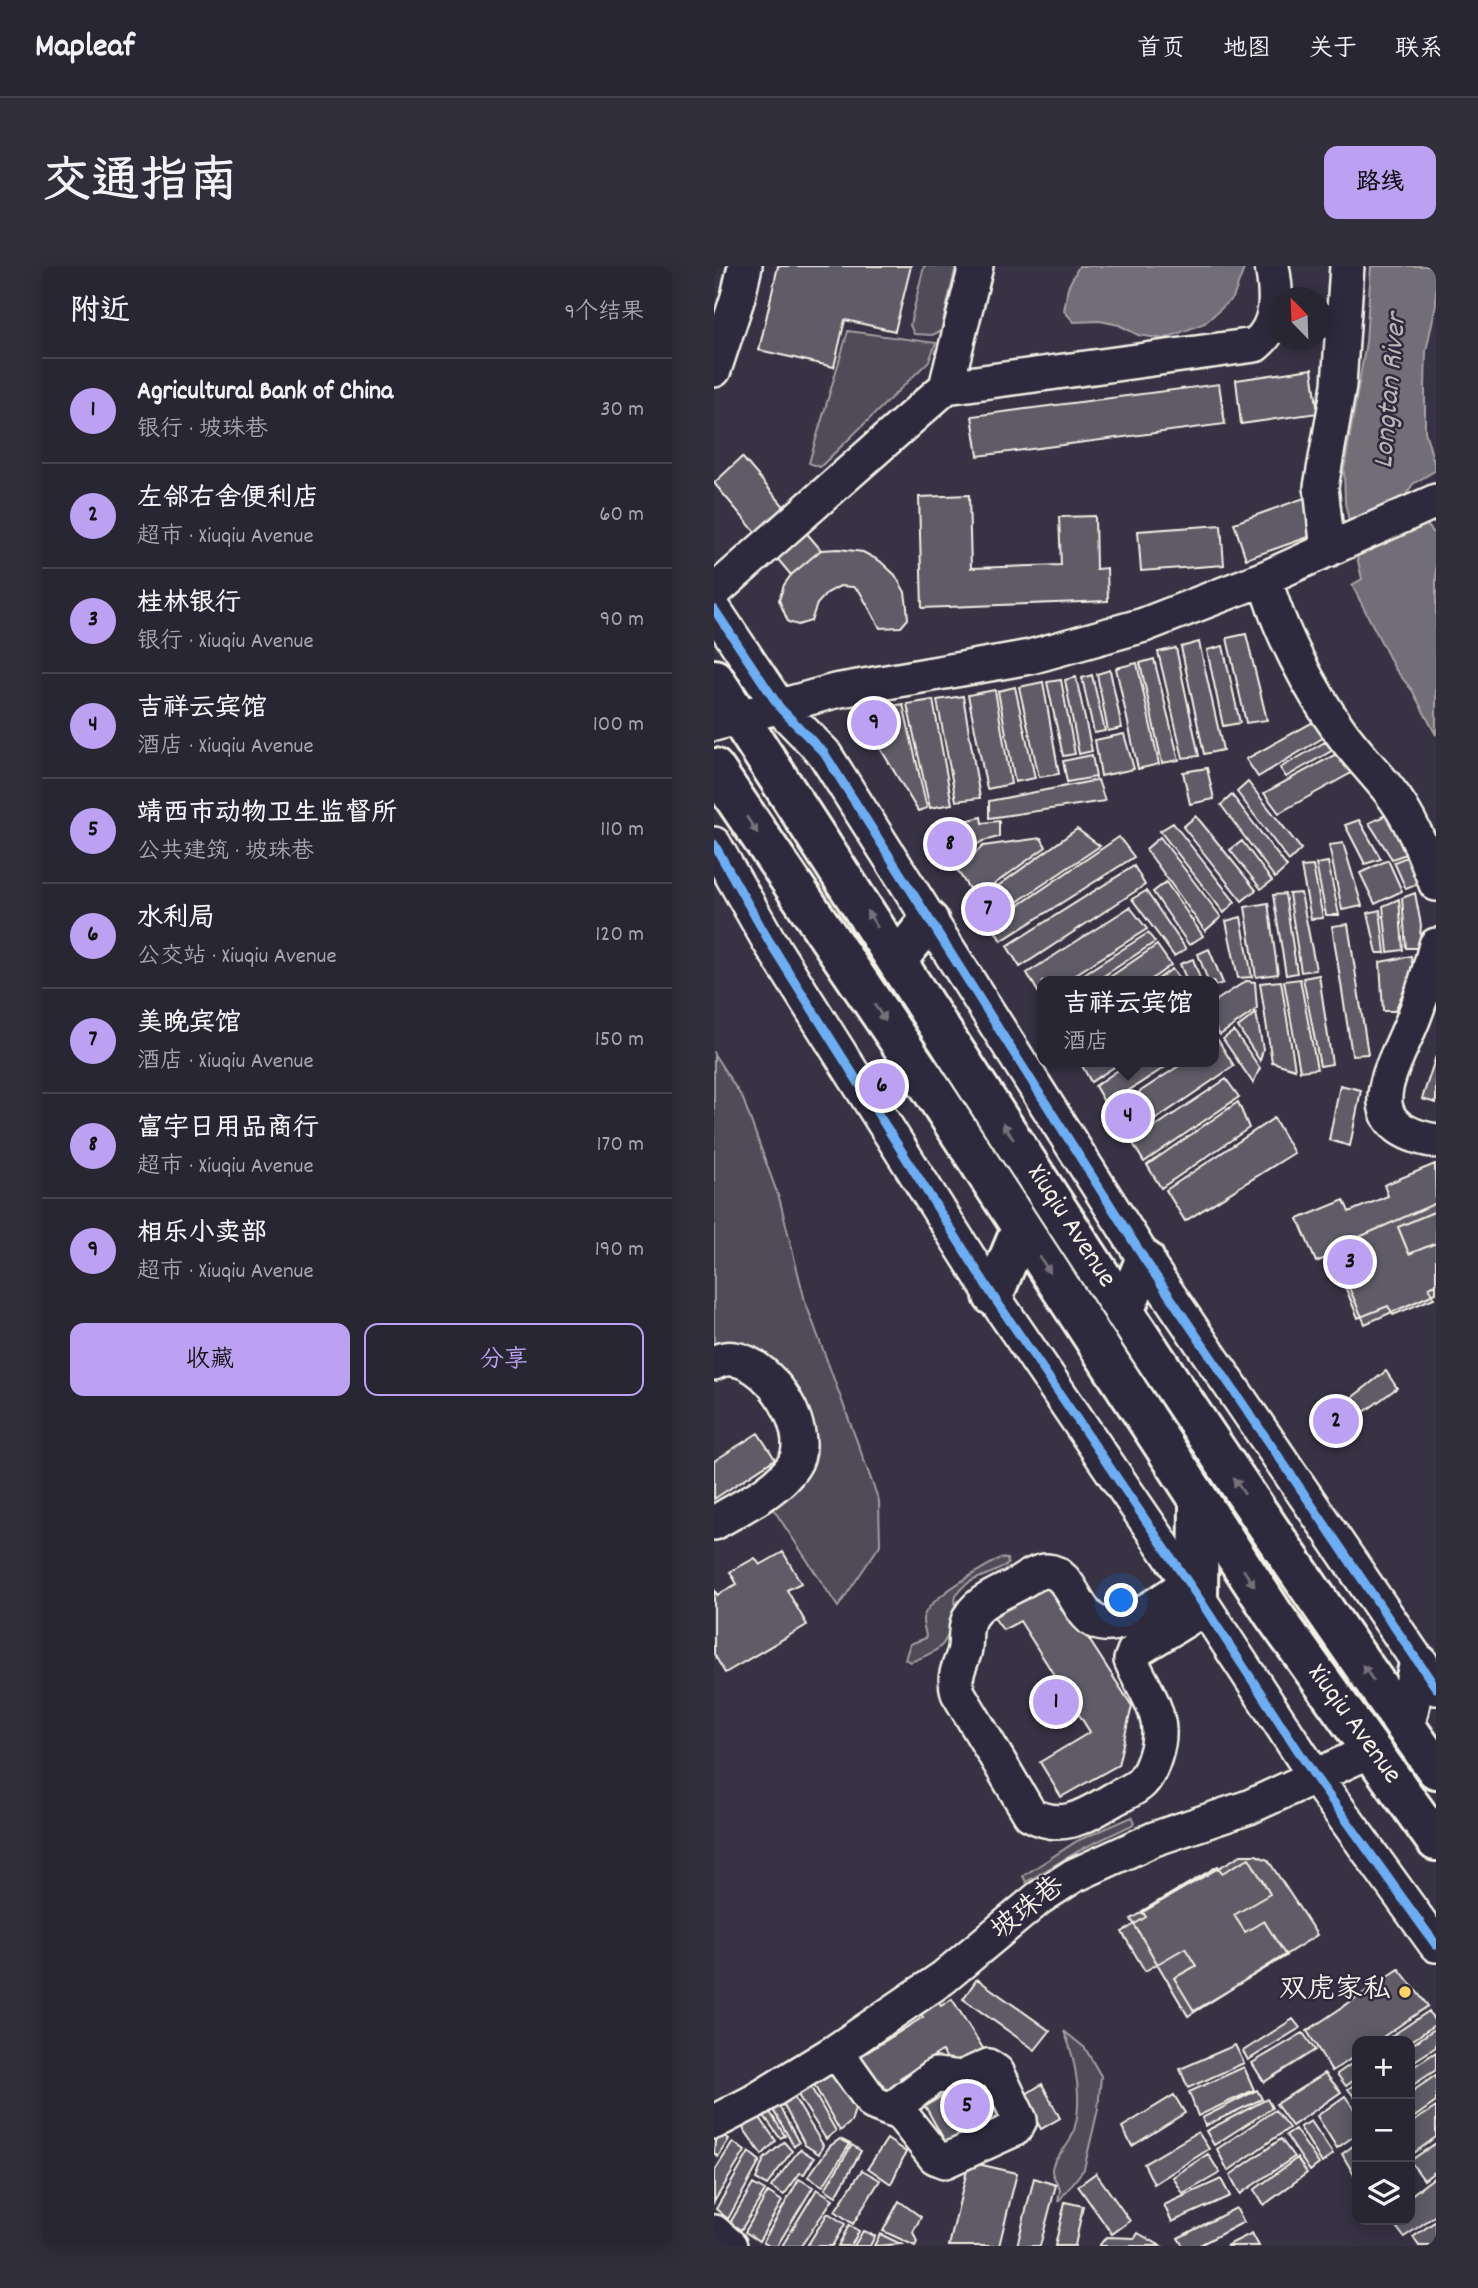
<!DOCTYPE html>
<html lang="zh">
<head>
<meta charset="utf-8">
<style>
	:root { --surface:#292633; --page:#312e3b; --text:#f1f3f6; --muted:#a5a5ac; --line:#45434e; --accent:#bca0f2 }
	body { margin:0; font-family:Dekko,"LXGW WenKai TC",sans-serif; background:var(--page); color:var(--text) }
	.controls { position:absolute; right:21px; bottom:21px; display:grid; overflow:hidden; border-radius:14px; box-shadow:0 4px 18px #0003 }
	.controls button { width:63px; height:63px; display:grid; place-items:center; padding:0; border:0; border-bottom:2px solid var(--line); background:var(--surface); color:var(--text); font:35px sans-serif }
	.compass { position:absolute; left:554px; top:21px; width:63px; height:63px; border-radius:50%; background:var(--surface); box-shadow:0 4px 18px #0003; rotate:337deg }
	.you { position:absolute; left:408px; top:1335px; width:24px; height:24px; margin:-18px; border:5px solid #fff; border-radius:50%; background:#1a73e8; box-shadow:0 0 0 10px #1a73e833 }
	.badge { display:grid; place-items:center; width:46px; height:46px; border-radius:50%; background:var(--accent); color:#111; font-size:23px; font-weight:700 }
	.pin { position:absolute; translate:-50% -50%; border:4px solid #fff; box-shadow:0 2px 7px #0006 }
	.popup { position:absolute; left:323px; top:710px; width:182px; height:91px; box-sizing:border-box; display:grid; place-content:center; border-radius:14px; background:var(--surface); filter:drop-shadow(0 2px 5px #0005); font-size:23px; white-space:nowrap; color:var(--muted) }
	.popup b { font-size:26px; color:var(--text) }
	.popup::after { content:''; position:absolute; left:50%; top:100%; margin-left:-14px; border:14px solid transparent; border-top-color:var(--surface) }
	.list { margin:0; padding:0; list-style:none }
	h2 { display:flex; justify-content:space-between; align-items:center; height:91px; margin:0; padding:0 28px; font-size:30px }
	h2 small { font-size:23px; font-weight:400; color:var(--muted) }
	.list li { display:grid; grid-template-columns:46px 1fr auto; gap:21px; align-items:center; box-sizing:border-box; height:105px; padding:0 28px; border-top:2px solid var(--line) }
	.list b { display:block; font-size:26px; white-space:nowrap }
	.list p { margin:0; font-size:23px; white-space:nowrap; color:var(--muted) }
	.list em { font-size:23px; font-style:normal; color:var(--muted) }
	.actions { display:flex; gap:14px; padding:21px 28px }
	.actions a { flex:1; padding:16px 0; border:2px solid var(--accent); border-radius:14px; text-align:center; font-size:24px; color:var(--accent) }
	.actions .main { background:var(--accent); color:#111 }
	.icon { flex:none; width:38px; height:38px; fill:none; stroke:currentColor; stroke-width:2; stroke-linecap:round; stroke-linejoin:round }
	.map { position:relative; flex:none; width:722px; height:1980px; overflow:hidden; border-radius:14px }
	header { display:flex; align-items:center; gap:42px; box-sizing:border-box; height:98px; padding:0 35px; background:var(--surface); border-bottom:2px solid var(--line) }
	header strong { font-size:33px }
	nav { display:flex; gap:38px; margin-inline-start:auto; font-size:24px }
	.intro { display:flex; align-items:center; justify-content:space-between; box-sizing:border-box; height:168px; padding:0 42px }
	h1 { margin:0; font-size:49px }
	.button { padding:18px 32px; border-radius:14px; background:var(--accent); color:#111; font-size:24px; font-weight:700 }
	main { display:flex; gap:42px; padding:0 42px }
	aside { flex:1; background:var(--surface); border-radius:14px; box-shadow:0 4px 18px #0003 }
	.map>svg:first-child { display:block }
	.green { fill:#504b59; stroke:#a29ea0; stroke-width:2 }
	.water { fill:#726e77; stroke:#a6a2a4; stroke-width:2 }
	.building { fill:#5f5c67; stroke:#f4f1e8; stroke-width:2 }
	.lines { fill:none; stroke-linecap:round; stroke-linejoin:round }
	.minor-casing { stroke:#f4f1e8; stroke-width:38 }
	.major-casing { stroke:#f4f1e8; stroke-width:44 }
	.minor { stroke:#2f2a3d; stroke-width:33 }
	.major { stroke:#2f2a3d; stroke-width:38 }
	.cycleway-casing { stroke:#2f2a3d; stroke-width:13 }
	.cycleway { stroke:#6dadf4; stroke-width:9 }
	.oneway { fill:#747079 }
	.poi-dot { fill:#ffd166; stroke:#2f2a3d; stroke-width:2.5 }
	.labels { text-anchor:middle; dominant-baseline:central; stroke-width:5; stroke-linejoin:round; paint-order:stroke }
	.street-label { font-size:28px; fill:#f4f1e8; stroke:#2f2a3d }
	.poi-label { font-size:28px; fill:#f4f1e8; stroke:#2f2a3d; text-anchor:end }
	.water-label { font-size:30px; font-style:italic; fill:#bab6b5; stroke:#2f2a3d }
</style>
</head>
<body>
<header>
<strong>Mapleaf</strong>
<nav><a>首页</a><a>地图</a><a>关于</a><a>联系</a></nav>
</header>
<div class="intro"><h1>交通指南</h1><a class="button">路线</a></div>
<main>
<aside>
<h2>附近<small>9个结果</small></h2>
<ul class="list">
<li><span class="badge">1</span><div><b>Agricultural Bank of China</b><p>银行 · 坡珠巷</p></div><em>30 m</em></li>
<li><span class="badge">2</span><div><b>左邻右舍便利店</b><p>超市 · Xiuqiu Avenue</p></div><em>60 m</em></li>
<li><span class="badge">3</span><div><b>桂林银行</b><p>银行 · Xiuqiu Avenue</p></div><em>90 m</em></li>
<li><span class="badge">4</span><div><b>吉祥云宾馆</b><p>酒店 · Xiuqiu Avenue</p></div><em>100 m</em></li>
<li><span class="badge">5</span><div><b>靖西市动物卫生监督所</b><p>公共建筑 · 坡珠巷</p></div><em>110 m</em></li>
<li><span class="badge">6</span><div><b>水利局</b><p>公交站 · Xiuqiu Avenue</p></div><em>120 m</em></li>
<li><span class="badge">7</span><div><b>美晚宾馆</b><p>酒店 · Xiuqiu Avenue</p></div><em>150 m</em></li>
<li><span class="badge">8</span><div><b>富宇日用品商行</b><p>超市 · Xiuqiu Avenue</p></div><em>170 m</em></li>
<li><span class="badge">9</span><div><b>相乐小卖部</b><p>超市 · Xiuqiu Avenue</p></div><em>190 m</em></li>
</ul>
<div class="actions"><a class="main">收藏</a><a>分享</a></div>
</aside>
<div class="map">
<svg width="722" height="1980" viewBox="0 0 722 1980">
	<rect width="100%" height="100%" fill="#373244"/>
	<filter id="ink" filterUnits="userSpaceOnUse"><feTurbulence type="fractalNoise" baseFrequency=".0143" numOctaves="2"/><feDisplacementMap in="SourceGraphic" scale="14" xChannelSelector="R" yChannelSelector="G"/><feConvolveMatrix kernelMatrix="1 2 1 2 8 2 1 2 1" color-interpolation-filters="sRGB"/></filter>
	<g filter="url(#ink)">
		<path class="green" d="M210,0H242L227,65L218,69L200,68L196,59Z
			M134,65L222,77L215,95L106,201L95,197Z
			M0,788L29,833L66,935L91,1035L165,1235L166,1279L124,1341L52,1232L85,1205L34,1091L19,1075L0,1086Z
			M286,1292L293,1293L294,1298C279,1310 253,1311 243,1328C240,1334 242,1333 241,1339C233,1376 235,1382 196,1396L191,1393L196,1378L212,1372C212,1366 209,1360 209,1355C208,1334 269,1303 286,1292Z
			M418,1551L421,1556L418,1559L368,1583L312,1616L309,1610L363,1575Z
			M350,1765L371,1782L387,1810L384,1843L370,1903L344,1936L346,1924C344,1915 335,1909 339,1899C342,1890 353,1882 357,1872C371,1842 362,1794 350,1765Z"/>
		<path class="water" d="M365,0H531L519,32L491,57L450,73L424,69L405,59L386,55L360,56L350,45L354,21Z
			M657,0H722V39L712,85L711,123V165L722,204L699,218L693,227L704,249L722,269V469L698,424L681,403L638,319L648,313L631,237L630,204L652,76Z"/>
		<path class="building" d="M64,0H197L181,65L131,54L120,101L45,84Z
			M598,103L604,147L527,158L522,114Z
			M505,118L511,158L264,190L258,150Z
			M28,191L107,284L77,309L0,217Z
			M255,229L257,302L347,299L345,251L381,250L382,303L393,302L394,335L208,342L205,231Z
			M593,231L606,267L532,293L520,257Z
			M507,259L510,299L427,305L424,265Z
			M125,283L149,286L166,295L181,309L191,326L193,341L194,353L187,361L166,362L146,326L139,321L126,320L113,327L103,338L97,355L84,359L74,356L65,334L70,319L77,309L107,284Z
			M532,368L553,454L532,457L513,372Z
			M485,376L509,484L490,488L467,381Z
			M509,380L526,457L509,460L493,384Z
			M462,382L485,490L469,492L444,386Z
			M440,393L465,494L448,497L426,397Z
			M423,397L445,498L424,503L402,402Z
			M396,404L408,462L394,465L383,408Z
			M378,409L391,465L380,467L368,412Z
			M362,411L378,485L365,488L351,414Z
			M347,414L361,488L349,490L333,416Z
			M329,416L345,508L325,511L305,421Z
			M301,421L321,512L301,516L284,425Z
			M281,424L297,518L273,523L254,429Z
			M249,430L266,532L242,535L223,434Z
			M219,434L238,538L216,542L193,438Z
			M189,438L213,542L204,545L145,447Z
			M601,455L612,470L544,511L532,493Z
			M410,468L420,503L387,510L381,474Z
			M611,476L619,484L572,511L566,502Z
			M624,487L639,506L565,547L550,527Z
			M378,489L382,511L353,516L349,495Z
			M493,502L500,533L476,538L469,506Z
			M384,514L391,535L275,552V535Z
			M534,516L587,583L575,595L523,526Z
			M518,529L573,601L561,612L507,539Z
			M672,549L698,586L678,593L655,557Z
			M482,550L542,624L528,635L469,561Z
			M267,551L268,557L285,555V571L269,575L237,594L221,569L236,559Z
			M645,554L667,593L651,598L631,559Z
			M459,557L521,636L510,647L446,565Z
			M363,563L386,580L275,655L263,635Z
			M405,571L420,591L287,675L277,658Z
			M446,571L507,651L491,665L432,583Z
			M327,572L332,581L261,632L243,604L269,580Z
			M528,575L558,615L547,623L516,584Z
			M629,577L648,640L628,644L615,579Z
			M698,589L709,616L692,623L680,596Z
			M674,594L688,625L661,638L646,607Z
			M614,596L625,649H612L602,598Z
			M420,600L431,619L306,701L293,680Z
			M599,600L609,652L597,653L587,601Z
			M452,616L489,670L475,679L439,626Z
			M432,625L472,683L460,690L418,633Z
			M587,627L602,704L587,706L575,628Z
			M701,627L707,659L705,682H692L688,632Z
			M571,628L583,707L572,709L559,629Z
			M685,633L689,684L674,686L669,640Z
			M554,637L564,708L542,711L531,641Z
			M416,641L433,663L351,715H328L327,731L313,707Z
			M666,644L671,687H663L654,647Z
			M527,651L538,711L524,712L512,655Z
			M634,658L654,788L638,789L618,660Z
			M434,667L441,676L382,715H359Z
			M443,679L457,699L435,715H390Z
			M495,683L509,717L500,720V715H494L484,688Z
			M697,690L699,703L681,745H669L666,696Z
			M479,693L487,715H473L466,698Z
			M458,703L467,715H441Z
			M605,709L618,798L606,800L589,712Z
			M586,713L603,803L586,805L570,715Z
			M532,715L541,716L543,743L506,769L500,760V736Z
			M567,715L581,803L558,796L546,717Z
			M542,747L549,783L546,795L524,761Z
			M520,765L546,802L539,817L509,773Z
			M504,774L520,800L417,870L401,842L471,796H500V776Z
			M722,790V837L708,833Z
			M369,796H408L377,816L367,798Z
			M416,796H459L392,839L381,820Z
			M512,813L525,831L430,896L418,876Z
			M626,819L647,824L636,880L615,874Z
			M524,836L535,862L447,922L433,899Z
			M560,852L580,887L471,955L452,924Z
			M721,898L722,945L684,961L695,988L722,977V1018L715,1021L720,1032L679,1049L674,1040L644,1052L627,1011L650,1001L642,980L602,996L584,953L630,934L635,946L674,930L670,919Z
			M722,937V1027L651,1058L618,983Z
			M672,1105L683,1122L620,1168L608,1155Z
			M44,1167L61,1193L0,1233V1195Z
			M69,1286L87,1317L73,1324L93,1359L11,1407L0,1388V1323L3,1329L23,1318L16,1306L41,1292L46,1299Z
			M334,1310L418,1440L404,1499L347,1531L326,1496L376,1466L306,1355L289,1364L276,1346Z
			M527,1589H542L554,1594L603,1669L474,1750L417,1653Z
			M535,1592L556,1628L520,1649L531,1666L550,1655L572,1690L480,1745L460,1712L482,1700L471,1682L431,1705L408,1666L432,1651L428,1645L504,1600L508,1607Z
			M685,1703L714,1740L663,1775H643V1789L618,1805L593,1765Z
			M263,1713L336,1765L321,1784L249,1733Z
			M238,1733L272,1787L242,1806L228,1785L186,1812L190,1818L167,1833L141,1794L209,1751L206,1747L224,1736L227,1740Z
			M715,1745L722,1758L696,1776L670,1775Z
			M579,1753L586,1762L534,1794L529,1785Z
			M722,1762V1781L696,1798V1780Z
			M589,1767L601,1784L550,1816L538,1797Z
			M521,1779L530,1797L474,1822L466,1803Z
			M722,1786V1804L696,1821V1803Z
			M643,1794V1812L632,1820L623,1808Z
			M530,1801L540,1824L484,1850L475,1826Z
			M271,1806L297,1852L237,1886L211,1840Z
			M611,1807L627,1826L578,1860L562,1838Z
			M115,1808L122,1809L141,1843L137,1856L126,1865L99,1817Z
			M722,1809V1836L696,1854V1827Z
			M643,1817V1833H642L634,1823Z
			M95,1818L122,1865L112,1873L82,1826Z
			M328,1818L346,1852L327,1863L309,1830Z
			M543,1824L548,1833L491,1860L488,1852Z
			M78,1828L109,1879L105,1888L91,1879L68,1836Z
			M460,1829L471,1847L418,1880L408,1861Z
			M631,1830L643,1847V1868L623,1882L603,1850Z
			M553,1833L558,1842L500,1879L492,1865Z
			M64,1838L85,1877L80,1880L58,1842Z
			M722,1841V1871L696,1890V1858Z
			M54,1843L71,1870L66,1872L48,1847Z
			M561,1844L575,1862L514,1905L503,1883Z
			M44,1849L62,1875L48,1889L27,1859Z
			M597,1855L619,1888L608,1897L586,1861Z
			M581,1863L605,1898L596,1905L572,1869Z
			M2,1864L15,1873L4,1891L0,1887Z
			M484,1866L495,1883L440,1918L430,1898Z
			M126,1873L136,1878L109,1920L94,1911L116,1880Z
			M173,1873L192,1886L177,1918L154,1902Z
			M567,1873L580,1891L526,1928L516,1909Z
			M19,1876L31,1885L0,1936V1906Z
			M70,1876L78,1885L53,1919L42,1913L50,1893Z
			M643,1877V1914L628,1888Z
			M722,1877V1905L710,1914L696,1895Z
			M138,1879L147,1885L122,1930L111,1923Z
			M86,1883L100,1892L90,1908L86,1907L70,1929L57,1921Z
			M35,1886L46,1895L14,1953L2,1943Z
			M494,1888L506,1907L469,1928L459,1911Z
			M583,1892L593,1907L550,1939L540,1924Z
			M255,1896L303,1907L285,1980H235Z
			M148,1904L166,1914L139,1958L121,1945Z
			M382,1907L416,1955L398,1968L364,1920Z
			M722,1910V1949L690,1971L677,1954H696V1930Z
			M320,1912L342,1919L326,1980H303Z
			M85,1913L99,1921L63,1980H55L49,1976Z
			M507,1913L516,1930L458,1956L450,1939Z
			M39,1918L51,1925L27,1964L16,1957Z
			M103,1923L119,1933L87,1980H68Z
			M54,1926L68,1935L45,1975L31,1966Z
			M185,1935L207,1951L199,1966L203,1976L201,1980L169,1965Z
			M351,1936L369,1940L361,1980H341Z
			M522,1942L530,1956L484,1980H469L464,1972Z
			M114,1947L131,1958L118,1980H93Z
			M722,1955V1980H705L699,1971Z
			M135,1959L145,1965L137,1980H124Z
			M149,1965L161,1970L156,1980H140Z
			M424,1967L447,1980H385L392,1971L421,1972Z
			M538,1967L545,1980H512Z
			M166,1968L187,1978L160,1980Z"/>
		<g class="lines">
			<g class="minor-casing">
				<path id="minor" d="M0,104L24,31L31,0
					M232,121L262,0
					M614,284L607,221L625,119L633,0
					M551,312C563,361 597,425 626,465C641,486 658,503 674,523C696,550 710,586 722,618
					M0,326L232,121L541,79C566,60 563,28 558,0
					M0,343L66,442L110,487L431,994L722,1422
					M0,458L121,425L316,391L430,359L551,312L722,235
					M0,578L55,675L279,1030L484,1331L602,1512L722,1679
					M722,679C716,702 709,728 700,751C680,803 636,860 722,875
					M0,1097C41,1072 105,1162 79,1200C62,1226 26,1241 0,1257
					M474,1317C454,1331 414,1361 389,1358C362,1355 360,1306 333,1305C323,1305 312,1313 304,1318C287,1327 261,1336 254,1355C250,1366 253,1377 250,1387C245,1403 239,1409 244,1427L316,1548C349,1566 371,1550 400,1533C409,1528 422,1523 428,1516C438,1505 446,1479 445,1464C444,1439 426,1416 417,1394L420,1386L491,1342
					M122,1785L159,1837L187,1848L221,1891L231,1895L301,1863L306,1854L283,1806L274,1800L247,1812L222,1809L178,1843
					M0,1856L39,1836L122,1785L229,1712L325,1632L359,1610L440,1573L535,1541L658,1484
					M0,1966L16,1980"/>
			</g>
			<g class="major-casing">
				<path id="major" d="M0,413C238,778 469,1148 722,1503
					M0,502L212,815L560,1349L722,1575
					M184,693L215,655
					M279,1030L307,963
					M410,1046L431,994
					M484,1331L485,1237
					M691,1460L705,1398"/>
			</g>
			<use href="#minor" class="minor"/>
			<use href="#major" class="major"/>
			<g class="cycleway-casing">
				<path id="cycleway" d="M0,343L66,442L110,487L431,994L722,1422
					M0,578L55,675L279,1030L484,1331L602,1512L722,1679"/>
			</g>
			<use href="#cycleway" class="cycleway"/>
		</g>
		<defs><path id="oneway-solid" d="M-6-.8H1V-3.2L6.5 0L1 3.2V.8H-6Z" transform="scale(1.75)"/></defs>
		<g class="oneway">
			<use href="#oneway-solid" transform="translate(38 559) rotate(56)"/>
			<use href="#oneway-solid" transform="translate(158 653) rotate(-123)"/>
			<use href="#oneway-solid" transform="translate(166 747) rotate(56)"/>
			<use href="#oneway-solid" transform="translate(294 865) rotate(-123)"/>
			<use href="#oneway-solid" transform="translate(331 999) rotate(57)"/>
			<use href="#oneway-solid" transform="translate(525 1220) rotate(-124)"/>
			<use href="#oneway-solid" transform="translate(535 1312) rotate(56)"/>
			<use href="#oneway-solid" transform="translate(654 1407) rotate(-125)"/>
		</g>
	</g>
	<circle class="poi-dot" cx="691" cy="1726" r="7"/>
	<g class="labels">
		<g class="street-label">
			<text transform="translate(356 961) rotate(57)">Xiuqiu Avenue</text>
			<text transform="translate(639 1459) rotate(54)">Xiuqiu Avenue</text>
			<text transform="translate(315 1644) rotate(-38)">坡珠巷</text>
		</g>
		<g class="poi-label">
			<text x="677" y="1726">双虎家私</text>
		</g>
		<g class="water-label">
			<text transform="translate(678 125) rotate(-85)">Longtan River</text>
		</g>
	</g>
</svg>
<div class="controls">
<button>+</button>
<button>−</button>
<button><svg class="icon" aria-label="layers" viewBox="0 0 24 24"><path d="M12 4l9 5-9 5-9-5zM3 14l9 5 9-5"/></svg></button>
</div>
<svg class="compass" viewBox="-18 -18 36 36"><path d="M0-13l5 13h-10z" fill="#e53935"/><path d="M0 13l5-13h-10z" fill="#a5a5ac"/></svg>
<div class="you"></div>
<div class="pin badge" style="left:342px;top:1436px">1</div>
<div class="pin badge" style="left:622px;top:1155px">2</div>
<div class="pin badge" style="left:636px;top:996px">3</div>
<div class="pin badge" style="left:414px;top:850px">4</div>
<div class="popup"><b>吉祥云宾馆</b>酒店</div>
<div class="pin badge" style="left:253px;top:1840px">5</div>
<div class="pin badge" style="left:168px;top:820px">6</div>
<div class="pin badge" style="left:274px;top:643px">7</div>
<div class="pin badge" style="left:236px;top:578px">8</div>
<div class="pin badge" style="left:160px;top:457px">9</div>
</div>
</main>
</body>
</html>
